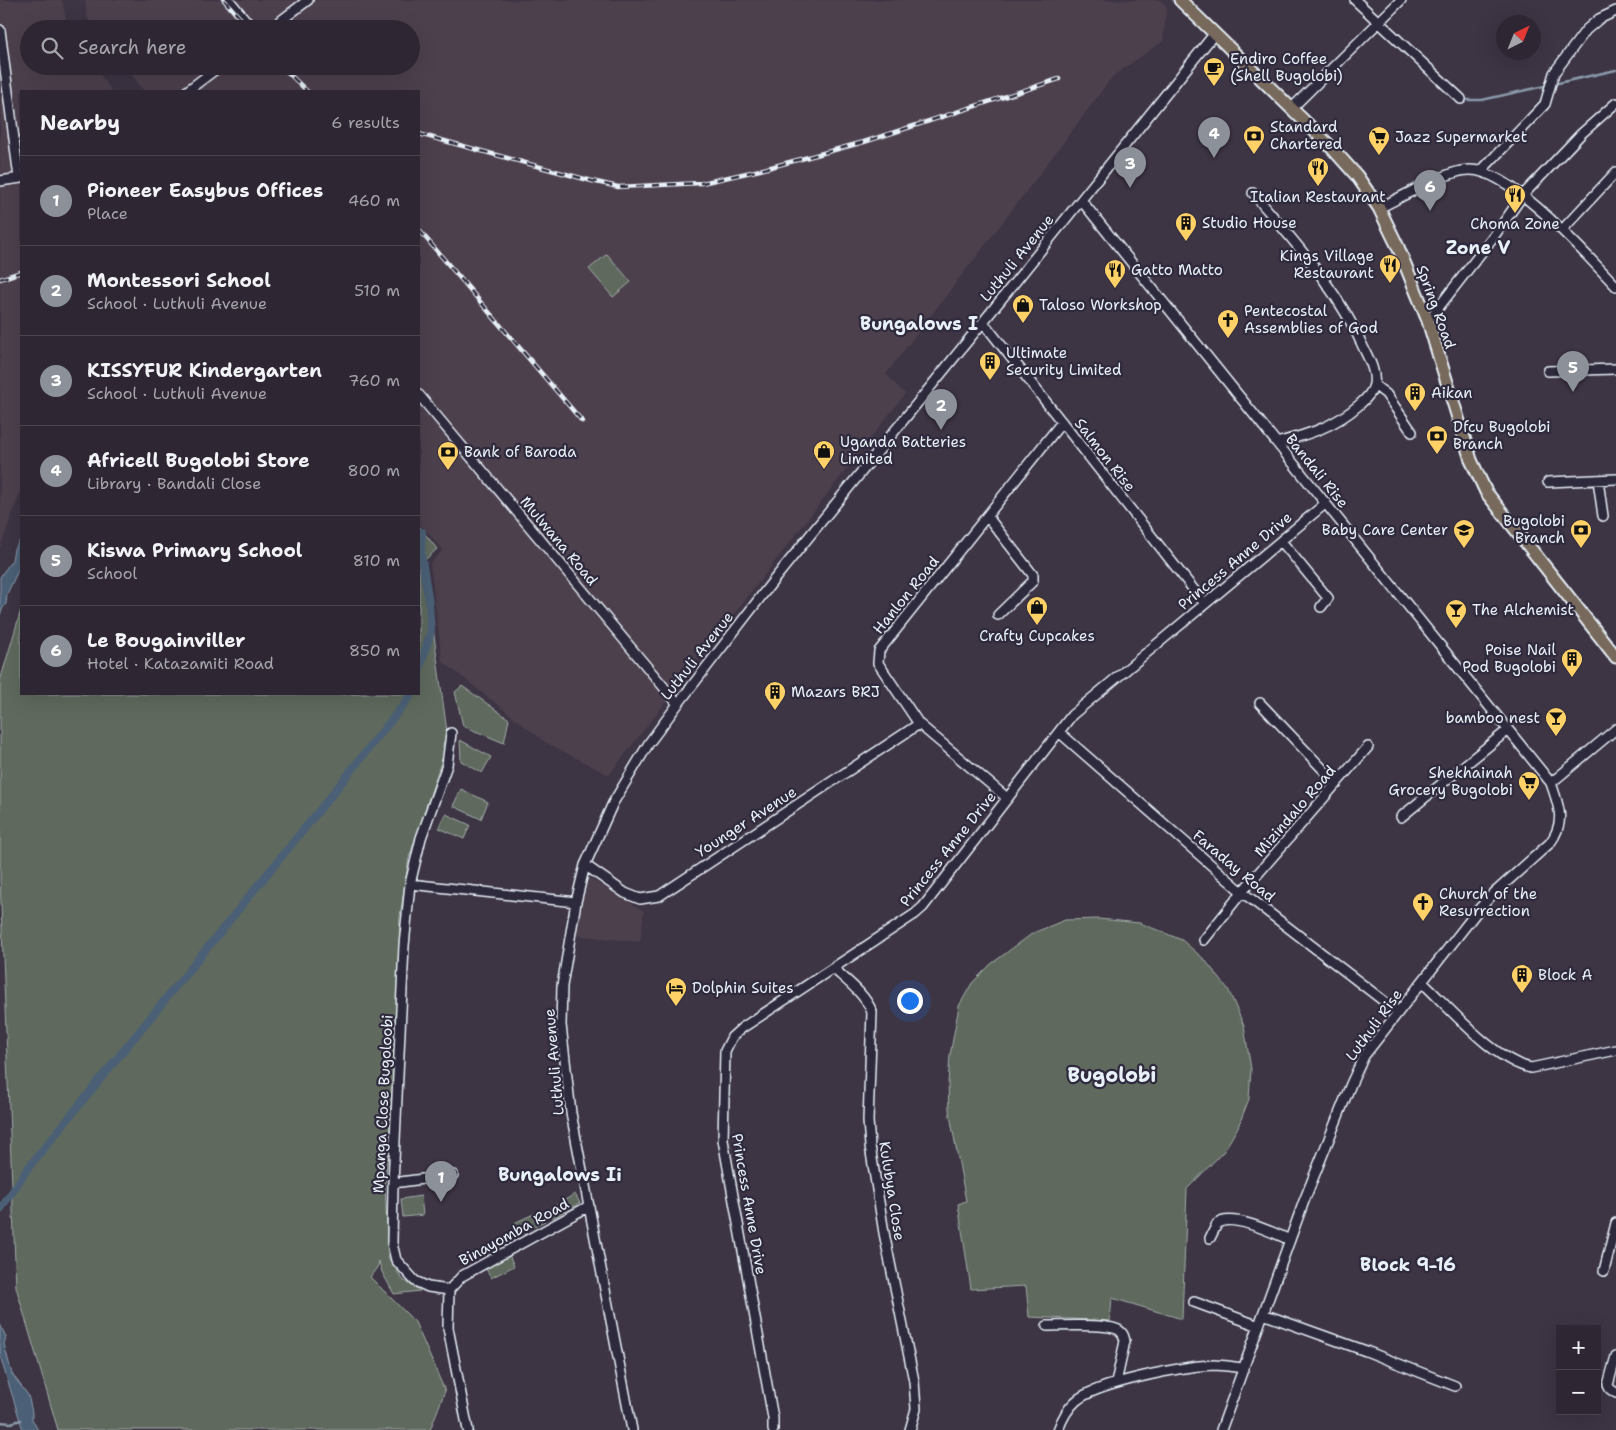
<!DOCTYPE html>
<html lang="en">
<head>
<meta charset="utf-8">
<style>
	:root { --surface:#2e2733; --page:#3a333f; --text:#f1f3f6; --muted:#a7a5ac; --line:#49444e; --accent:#8c9099 }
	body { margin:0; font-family:"Shantell Sans",sans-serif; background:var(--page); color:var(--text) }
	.controls { position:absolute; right:15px; bottom:15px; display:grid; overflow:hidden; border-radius:0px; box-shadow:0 5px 20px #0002 }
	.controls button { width:45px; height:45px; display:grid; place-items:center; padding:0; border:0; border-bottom:1px solid var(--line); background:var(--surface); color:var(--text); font:25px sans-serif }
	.compass { position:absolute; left:1496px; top:15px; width:45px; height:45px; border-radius:50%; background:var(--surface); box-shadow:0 5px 20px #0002; rotate:43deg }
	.you { position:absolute; left:909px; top:1000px; width:18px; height:18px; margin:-12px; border:4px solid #fff; border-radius:50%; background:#1a73e8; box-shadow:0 0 0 8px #1a73e833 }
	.badge { display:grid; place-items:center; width:32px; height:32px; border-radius:50%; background:var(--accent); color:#fff; font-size:16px; font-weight:700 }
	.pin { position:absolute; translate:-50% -41px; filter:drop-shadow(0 1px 2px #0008) }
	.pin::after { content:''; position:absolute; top:26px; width:18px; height:15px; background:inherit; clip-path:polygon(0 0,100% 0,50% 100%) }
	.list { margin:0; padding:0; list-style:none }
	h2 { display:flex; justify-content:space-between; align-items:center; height:65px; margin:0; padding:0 20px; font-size:21px }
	h2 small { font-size:16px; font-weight:400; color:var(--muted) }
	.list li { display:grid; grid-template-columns:32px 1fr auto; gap:15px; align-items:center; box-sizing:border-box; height:90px; padding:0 20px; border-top:1px solid var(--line) }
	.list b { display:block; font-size:19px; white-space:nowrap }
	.list p { margin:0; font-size:16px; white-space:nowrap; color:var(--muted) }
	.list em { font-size:16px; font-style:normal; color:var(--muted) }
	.icon { flex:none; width:28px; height:28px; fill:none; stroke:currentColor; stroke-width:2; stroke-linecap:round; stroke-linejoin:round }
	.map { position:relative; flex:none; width:1616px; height:1430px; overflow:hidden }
	.search { position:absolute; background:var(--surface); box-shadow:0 5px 20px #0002; left:20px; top:20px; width:400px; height:55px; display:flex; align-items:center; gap:12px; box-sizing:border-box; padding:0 18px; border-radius:28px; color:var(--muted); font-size:19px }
	.panel { position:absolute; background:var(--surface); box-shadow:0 5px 20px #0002; left:20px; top:90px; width:400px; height:605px; border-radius:0px }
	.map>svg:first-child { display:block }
	.built { fill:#4d404d }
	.green { fill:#5e695d; stroke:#a3adaa }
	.water { fill:#4b6076; stroke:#8a9aaa }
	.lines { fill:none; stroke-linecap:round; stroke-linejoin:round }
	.stream { stroke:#8a9aaa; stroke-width:2.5 }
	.canal { stroke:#4b6076; stroke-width:8 }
	.minor-casing { stroke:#e8f1f8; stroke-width:12 }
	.major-casing { stroke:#e8f1f8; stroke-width:15 }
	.minor { stroke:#2f2a3d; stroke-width:9 }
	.major { stroke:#77695c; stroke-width:11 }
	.rail-casing { stroke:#e8f1f8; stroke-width:4.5 }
	.rail { stroke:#2f2a3d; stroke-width:2.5; stroke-dasharray:8; stroke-linecap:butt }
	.labels { text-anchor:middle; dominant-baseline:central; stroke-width:4.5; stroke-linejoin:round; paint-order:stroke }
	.poi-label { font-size:15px; fill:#e8f1f8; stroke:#2f2a3d; text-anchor:start }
	.street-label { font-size:15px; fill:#e8f1f8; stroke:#2f2a3d }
	.quarter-label { font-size:18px; font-weight:bold; fill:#e8f1f8; stroke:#2f2a3d }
	.district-label { font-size:20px; font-weight:bold; fill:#e8f1f8; stroke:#2f2a3d }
</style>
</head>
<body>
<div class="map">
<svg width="1616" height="1430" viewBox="0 0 1616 1430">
	<rect width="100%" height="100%" fill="#3d3444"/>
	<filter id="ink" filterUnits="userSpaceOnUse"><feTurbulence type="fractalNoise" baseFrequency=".02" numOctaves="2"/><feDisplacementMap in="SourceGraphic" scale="10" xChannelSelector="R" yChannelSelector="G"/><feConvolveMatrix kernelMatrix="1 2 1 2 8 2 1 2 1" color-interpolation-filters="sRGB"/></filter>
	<g filter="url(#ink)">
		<path class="built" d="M0,0H62L68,29H29V66H94L112,91H21V490L0,548Z
			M85,0H1160L1167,7L1163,41L1113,76L1032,184L886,374L905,394L609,775L545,742L442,661L430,563L443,550L419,523V91H144L125,66H411V29H96L87,17Z
			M589,878L644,911L640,942L574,935Z"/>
		<path class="green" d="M607,254L631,282L613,297L589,269Z
			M419,526L437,549L424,561L447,732L443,745L444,753L409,858L400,916L393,1098L385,1184L388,1257L402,1279L420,1291L394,1294L382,1272L379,1261L378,1266L370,1277L415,1322L445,1391L430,1430H58L16,1287L0,879V681L21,610V694H419Z
			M462,686L509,719L504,743L463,726L455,692Z
			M460,740L491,757L482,773L461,761Z
			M461,789L488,802L481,819L453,806Z
			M446,814L470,825L464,839L439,828Z
			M1099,919L1140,923L1182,940L1205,960L1228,989L1244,1026L1251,1069L1249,1099L1238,1127L1224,1151L1187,1189L1182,1319L1112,1298L1110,1321L1029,1317L1026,1286L971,1289L958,1204L966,1201L949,1110L948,1083L950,1055L959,1006L972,983L991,964L1033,933L1065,920Z
			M575,1194L580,1203L553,1218L548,1210Z
			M421,1196L423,1215L403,1217L401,1199Z
			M540,1211L545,1221L518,1234L512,1224Z
			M509,1255L514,1266L491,1278L485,1267Z"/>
		<path class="water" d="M21,539V564L7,594L6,604L3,608L0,615V577L12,560L14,549Z
			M0,1324L6,1337L4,1344L12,1374L28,1395L32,1412V1419L38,1430H23L0,1356Z"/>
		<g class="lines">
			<path class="stream" d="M1554,84L1616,70
				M1467,100H1482L1549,85
				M0,1422L11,1423L21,1420"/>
			<path class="canal" d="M419,671L431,631L429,603L421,554L422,532
				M0,1210L28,1168L330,797L412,694"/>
			<g class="minor-casing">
				<path id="minor" d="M229,0L253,29
					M1355,0L1461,99
					M270,29L308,0
					M0,30L19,178
					M187,91L220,66
					M1292,108L1401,0
					M1481,171L1545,104L1554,73L1586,30L1599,19L1616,11
					M0,181L21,178
					M1253,193C1295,243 1339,290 1365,351C1370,361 1376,373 1374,384C1373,392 1366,399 1359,405C1334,427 1309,434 1277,443
					M1081,200L1551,783
					M1379,208C1400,198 1448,170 1469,170C1510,168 1588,257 1616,286
					M1562,230L1616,172
					M1428,321L1494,236L1523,195L1581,134L1616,103
					M983,322L1205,604
					M1548,371L1616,369
					M1374,385L1386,394L1412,432
					M419,395L678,704
					M1598,480L1603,516
					M1548,482L1616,479
					M987,516L1033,575V581L998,615
					M1281,541L1328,598L1321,607
					M1260,703L1337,784
					M1059,732L1242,892L1398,1012
					M1007,798L919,724L878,663L879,651L1062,422
					M1401,817L1508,730
					M585,865L625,893L640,899L659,896L919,724
					M410,884L576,902
					M1204,940L1242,892L1368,747
					M833,968C847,981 865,994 872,1012L868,1121L870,1146L884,1233L914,1381L916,1409L910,1430
					M1422,982C1450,1008 1494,1061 1531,1068L1616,1050
					M393,1183L453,1175
					M1210,1238L1217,1224C1231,1212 1274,1233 1290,1240
					M1604,1271L1616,1223
					M449,1290L428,1287L415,1281L396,1260L392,1243L393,1183L404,946L410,884L421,838L447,765L451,733
					M1194,1302L1259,1326
					M1263,1314L1366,1351L1455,1386
					M1047,1326C1061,1326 1111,1323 1120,1331C1124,1334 1124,1337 1125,1341L1116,1383
					M1616,1356L1608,1385L1610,1389L1616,1393
					M468,1430L448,1328L449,1290L462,1276L589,1206
					M632,1430L571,1113L561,1025L562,986L576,902L585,865L613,803L649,743L678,704L773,581L983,322L1215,33
					M773,1430V1418L723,1140L725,1051L732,1037L742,1028L915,914L923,907L1072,715L1326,503
					M1058,1430C1062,1419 1067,1409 1076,1401C1096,1383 1185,1366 1213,1365C1223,1365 1234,1367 1244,1368
					M1221,1430L1304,1201L1351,1084L1364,1056L1479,909L1493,894L1550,843C1566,821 1559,807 1551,783L1616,729"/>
			</g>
			<g class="major-casing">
				<path id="major" d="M1180,0L1331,147L1357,176L1379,208L1398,247L1428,321L1471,460L1486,492L1616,657"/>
			</g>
			<use href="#minor" class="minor"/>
			<use href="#major" class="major"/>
			<g class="rail-casing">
				<path id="rail" d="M224,0L250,29
					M281,66L307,91
					M419,134L592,181L618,187L702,183L760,170L864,142L1059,79
					M419,230L582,421
					M0,279L21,272"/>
			</g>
			<use href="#rail" class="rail"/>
		</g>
	</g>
	<defs>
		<g id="cafe-pin" transform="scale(1.125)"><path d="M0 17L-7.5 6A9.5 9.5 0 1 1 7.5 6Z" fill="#ffd166" stroke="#2f2a3d"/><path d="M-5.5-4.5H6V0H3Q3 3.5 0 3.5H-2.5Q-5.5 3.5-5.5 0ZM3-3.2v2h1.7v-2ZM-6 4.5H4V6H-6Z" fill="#111"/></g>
		<g id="bank-pin" transform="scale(1.125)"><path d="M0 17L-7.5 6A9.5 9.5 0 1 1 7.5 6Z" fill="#ffd166" stroke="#2f2a3d"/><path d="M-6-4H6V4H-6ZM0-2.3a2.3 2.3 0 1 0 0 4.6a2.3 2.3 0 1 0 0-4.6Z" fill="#111"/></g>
		<g id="supermarket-pin" transform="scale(1.125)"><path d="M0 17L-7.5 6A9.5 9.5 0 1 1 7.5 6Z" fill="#ffd166" stroke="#2f2a3d"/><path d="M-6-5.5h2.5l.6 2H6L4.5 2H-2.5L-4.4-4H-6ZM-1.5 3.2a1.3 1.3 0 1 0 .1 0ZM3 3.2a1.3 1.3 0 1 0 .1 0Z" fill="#111"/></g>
		<g id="restaurant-pin" transform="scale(1.125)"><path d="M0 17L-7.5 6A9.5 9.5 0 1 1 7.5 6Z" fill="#ffd166" stroke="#2f2a3d"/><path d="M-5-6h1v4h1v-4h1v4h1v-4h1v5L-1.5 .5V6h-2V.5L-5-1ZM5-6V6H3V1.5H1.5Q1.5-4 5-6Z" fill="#111"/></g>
		<g id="building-pin" transform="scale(1.125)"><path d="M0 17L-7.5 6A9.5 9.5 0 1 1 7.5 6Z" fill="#ffd166" stroke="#2f2a3d"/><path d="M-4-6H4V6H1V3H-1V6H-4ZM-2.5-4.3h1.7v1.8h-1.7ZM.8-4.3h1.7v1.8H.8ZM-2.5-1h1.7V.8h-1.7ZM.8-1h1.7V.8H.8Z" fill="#111"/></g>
		<g id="shop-pin" transform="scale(1.125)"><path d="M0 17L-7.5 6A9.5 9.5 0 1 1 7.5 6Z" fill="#ffd166" stroke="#2f2a3d"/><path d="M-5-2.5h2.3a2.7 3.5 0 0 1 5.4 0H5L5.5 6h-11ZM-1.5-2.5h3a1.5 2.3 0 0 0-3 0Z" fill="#111"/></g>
		<g id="church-pin" transform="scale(1.125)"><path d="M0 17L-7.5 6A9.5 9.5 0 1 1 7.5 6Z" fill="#ffd166" stroke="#2f2a3d"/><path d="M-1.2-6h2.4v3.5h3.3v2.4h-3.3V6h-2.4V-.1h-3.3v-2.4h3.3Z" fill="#111"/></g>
		<g id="school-pin" transform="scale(1.125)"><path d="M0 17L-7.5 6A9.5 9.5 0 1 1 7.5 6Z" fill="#ffd166" stroke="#2f2a3d"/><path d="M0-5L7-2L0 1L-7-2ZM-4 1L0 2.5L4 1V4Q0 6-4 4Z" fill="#111"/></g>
		<g id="bar-pin" transform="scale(1.125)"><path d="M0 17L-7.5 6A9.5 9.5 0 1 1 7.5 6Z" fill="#ffd166" stroke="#2f2a3d"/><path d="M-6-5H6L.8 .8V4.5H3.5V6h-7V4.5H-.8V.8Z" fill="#111"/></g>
		<g id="hotel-pin" transform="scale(1.125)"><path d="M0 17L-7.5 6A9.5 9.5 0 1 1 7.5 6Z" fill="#ffd166" stroke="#2f2a3d"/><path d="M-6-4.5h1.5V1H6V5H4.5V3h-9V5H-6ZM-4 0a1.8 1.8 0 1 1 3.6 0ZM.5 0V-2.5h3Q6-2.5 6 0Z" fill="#111"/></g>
	</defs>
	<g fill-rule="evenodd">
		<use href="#cafe-pin" x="1214" y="68"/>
		<use href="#bank-pin" x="1254" y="136"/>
		<use href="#supermarket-pin" x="1379" y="137"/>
		<use href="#restaurant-pin" x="1318" y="168"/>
		<use href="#restaurant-pin" x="1515" y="195"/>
		<use href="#building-pin" x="1186" y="223"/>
		<use href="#restaurant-pin" x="1390" y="265"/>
		<use href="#restaurant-pin" x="1115" y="270"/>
		<use href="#shop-pin" x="1023" y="305"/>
		<use href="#church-pin" x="1228" y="320"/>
		<use href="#building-pin" x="990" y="362"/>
		<use href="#building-pin" x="1415" y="393"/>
		<use href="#bank-pin" x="1437" y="436"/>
		<use href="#shop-pin" x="824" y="451"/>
		<use href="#bank-pin" x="448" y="452"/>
		<use href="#school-pin" x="1464" y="530"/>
		<use href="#bank-pin" x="1581" y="530"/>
		<use href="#shop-pin" x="1037" y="607"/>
		<use href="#bar-pin" x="1456" y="610"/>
		<use href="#building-pin" x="1572" y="659"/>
		<use href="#building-pin" x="775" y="692"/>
		<use href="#bar-pin" x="1556" y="718"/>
		<use href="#supermarket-pin" x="1529" y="782"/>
		<use href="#church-pin" x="1423" y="903"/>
		<use href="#building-pin" x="1522" y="975"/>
		<use href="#hotel-pin" x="676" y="988"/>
	</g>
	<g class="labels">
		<g class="poi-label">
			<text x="1230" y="59">Endiro Coffee<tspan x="1230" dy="17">(Shell Bugolobi)</tspan></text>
			<text x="1270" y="127">Standard<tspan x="1270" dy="17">Chartered</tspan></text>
			<text x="1395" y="137">Jazz Supermarket</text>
			<text x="1318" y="197" text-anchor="middle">Italian Restaurant</text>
			<text x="1202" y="223">Studio House</text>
			<text x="1515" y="224" text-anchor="middle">Choma Zone</text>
			<text x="1374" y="256" text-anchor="end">Kings Village<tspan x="1374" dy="17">Restaurant</tspan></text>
			<text x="1131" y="270">Gatto Matto</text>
			<text x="1039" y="305">Taloso Workshop</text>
			<text x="1244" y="311">Pentecostal<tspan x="1244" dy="17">Assemblies of God</tspan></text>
			<text x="1006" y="353">Ultimate<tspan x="1006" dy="17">Security Limited</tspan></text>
			<text x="1431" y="393">Aikan</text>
			<text x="1453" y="427">Dfcu Bugolobi<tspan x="1453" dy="17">Branch</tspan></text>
			<text x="840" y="442">Uganda Batteries<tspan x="840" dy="17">Limited</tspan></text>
			<text x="464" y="452">Bank of Baroda</text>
			<text x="1565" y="521" text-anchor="end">Bugolobi<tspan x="1565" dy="17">Branch</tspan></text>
			<text x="1448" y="530" text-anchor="end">Baby Care Center</text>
			<text x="1472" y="610">The Alchemist</text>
			<text x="1037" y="636" text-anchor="middle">Crafty Cupcakes</text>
			<text x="1556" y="650" text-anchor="end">Poise Nail<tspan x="1556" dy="17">Pod Bugolobi</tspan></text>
			<text x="791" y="692">Mazars BRJ</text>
			<text x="1540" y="718" text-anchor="end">bamboo nest</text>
			<text x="1513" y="773" text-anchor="end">Shekhainah<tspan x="1513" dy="17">Grocery Bugolobi</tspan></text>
			<text x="1439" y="894">Church of the<tspan x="1439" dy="17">Resurrection</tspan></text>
			<text x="1538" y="975">Block A</text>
			<text x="692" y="988">Dolphin Suites</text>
		</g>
		<g class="street-label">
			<text transform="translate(1017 258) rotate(-51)">Luthuli Avenue</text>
			<text transform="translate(1436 307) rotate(70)">Spring Road</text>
			<text transform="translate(1105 455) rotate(52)">Salmon Rise</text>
			<text transform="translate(1317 471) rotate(51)">Bandali Rise</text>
			<text transform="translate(559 541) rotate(50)">Mulwana Road</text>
			<text transform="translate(1235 561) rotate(-40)">Princess Anne Drive</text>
			<text transform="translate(906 595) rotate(-51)">Hanlon Road</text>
			<text transform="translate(697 656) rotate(-52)">Luthuli Avenue</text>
			<text transform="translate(1295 811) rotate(-49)">Mizindalo Road</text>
			<text transform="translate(746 822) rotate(-33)">Younger Avenue</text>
			<text transform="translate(948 849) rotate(-51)">Princess Anne Drive</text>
			<text transform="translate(1234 866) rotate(40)">Faraday Road</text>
			<text transform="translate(1374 1025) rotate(-54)">Luthuli Rise</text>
			<text transform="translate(554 1062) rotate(-95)">Luthuli Avenue</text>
			<text transform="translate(383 1104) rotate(-87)">Mpanga Close Bugoloobi</text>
			<text transform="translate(892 1191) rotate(81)">Kulubya Close</text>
			<text transform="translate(749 1204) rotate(80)">Princess Anne Drive</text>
			<text transform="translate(514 1232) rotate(-29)">Binayomba Road</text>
		</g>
		<g class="quarter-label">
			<text x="1478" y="248">Zone V</text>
			<text x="919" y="324">Bungalows I</text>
			<text x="560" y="1175">Bungalows Ii</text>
			<text x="1408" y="1265">Block 9-16</text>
		</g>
		<g class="district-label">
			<text x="1112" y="1075">Bugolobi</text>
		</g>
	</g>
</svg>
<div class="controls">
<button>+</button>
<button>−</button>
</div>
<svg class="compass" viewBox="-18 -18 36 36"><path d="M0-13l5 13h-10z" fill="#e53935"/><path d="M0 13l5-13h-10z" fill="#a7a5ac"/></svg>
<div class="you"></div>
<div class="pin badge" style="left:441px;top:1202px">1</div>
<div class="pin badge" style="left:941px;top:430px">2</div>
<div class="pin badge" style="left:1130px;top:188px">3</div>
<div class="pin badge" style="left:1214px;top:158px">4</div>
<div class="pin badge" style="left:1573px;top:392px">5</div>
<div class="pin badge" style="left:1430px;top:211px">6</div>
<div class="search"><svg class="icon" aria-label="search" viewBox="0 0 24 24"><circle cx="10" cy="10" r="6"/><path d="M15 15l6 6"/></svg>Search here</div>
<section class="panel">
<h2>Nearby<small>6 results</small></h2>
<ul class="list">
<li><span class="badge">1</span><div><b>Pioneer Easybus Offices</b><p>Place</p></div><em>460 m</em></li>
<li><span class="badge">2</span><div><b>Montessori School</b><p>School · Luthuli Avenue</p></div><em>510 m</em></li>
<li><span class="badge">3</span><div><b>KISSYFUR Kindergarten</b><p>School · Luthuli Avenue</p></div><em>760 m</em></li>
<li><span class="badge">4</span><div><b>Africell Bugolobi Store</b><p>Library · Bandali Close</p></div><em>800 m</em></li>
<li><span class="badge">5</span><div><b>Kiswa Primary School</b><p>School</p></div><em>810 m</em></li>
<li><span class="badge">6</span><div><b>Le Bougainviller</b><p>Hotel · Katazamiti Road</p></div><em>850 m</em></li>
</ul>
</section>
</div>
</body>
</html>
